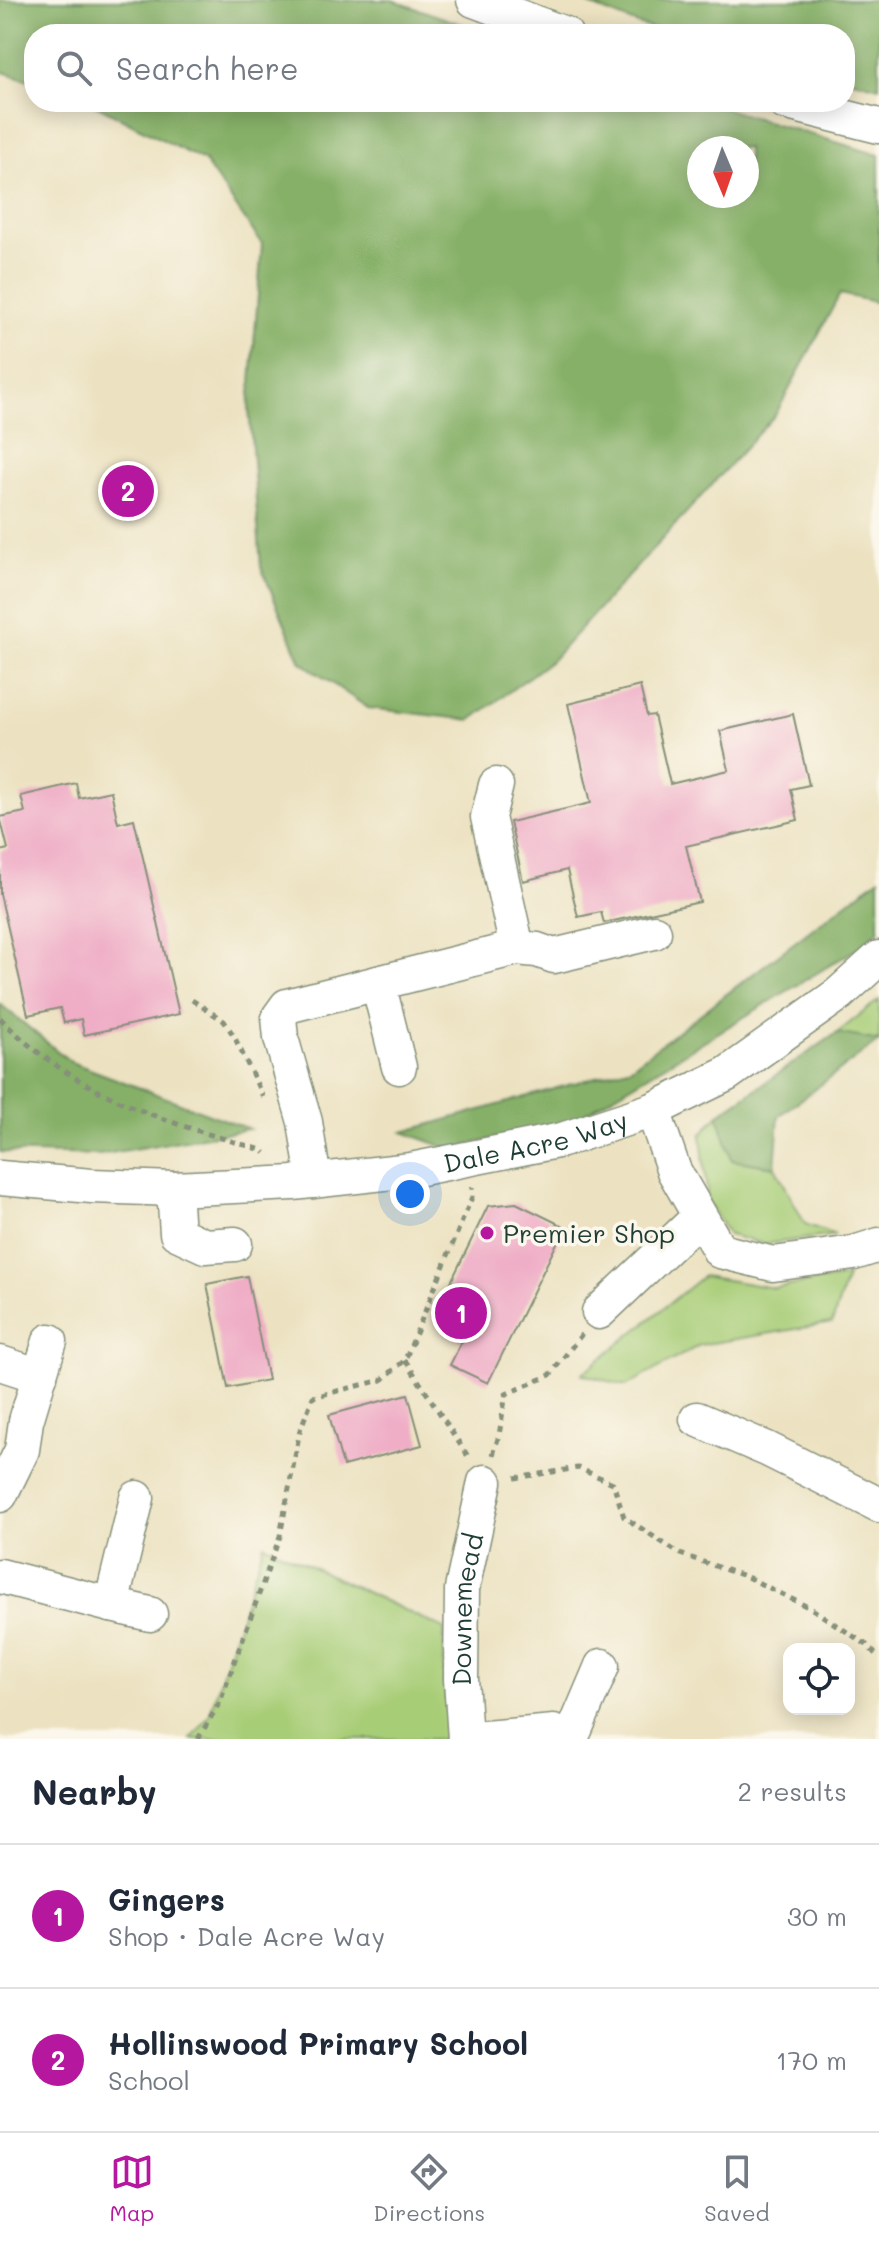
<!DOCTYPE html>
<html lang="en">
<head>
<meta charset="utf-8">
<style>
	:root { --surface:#fff; --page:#f2f2f3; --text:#1f2937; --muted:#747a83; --line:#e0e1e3; --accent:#b5179e }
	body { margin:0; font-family:Mali,sans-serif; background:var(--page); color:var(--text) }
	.controls { position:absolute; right:24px; bottom:24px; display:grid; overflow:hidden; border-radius:16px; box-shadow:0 4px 20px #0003 }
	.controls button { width:72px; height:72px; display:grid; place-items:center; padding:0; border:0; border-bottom:2px solid var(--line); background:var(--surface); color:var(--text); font:40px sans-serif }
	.compass { position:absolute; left:687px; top:136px; width:72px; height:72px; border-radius:50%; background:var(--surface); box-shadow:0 4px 20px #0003; rotate:178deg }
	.you { position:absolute; left:410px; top:1194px; width:28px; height:28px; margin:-20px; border:6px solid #fff; border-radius:50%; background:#1a73e8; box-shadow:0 0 0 12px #1a73e833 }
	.badge { display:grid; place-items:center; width:52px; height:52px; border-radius:50%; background:var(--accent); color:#fff; font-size:26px; font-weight:700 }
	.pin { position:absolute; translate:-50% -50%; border:4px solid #fff; box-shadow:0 2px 8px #0006 }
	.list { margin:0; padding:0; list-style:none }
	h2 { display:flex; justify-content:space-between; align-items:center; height:104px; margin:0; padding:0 32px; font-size:34px }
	h2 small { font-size:26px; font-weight:400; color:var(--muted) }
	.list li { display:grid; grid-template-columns:52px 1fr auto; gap:24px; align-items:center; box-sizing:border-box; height:144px; padding:0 32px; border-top:2px solid var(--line) }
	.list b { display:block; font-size:30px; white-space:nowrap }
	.list p { margin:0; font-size:26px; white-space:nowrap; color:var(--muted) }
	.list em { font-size:26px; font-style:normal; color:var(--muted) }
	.icon { flex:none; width:44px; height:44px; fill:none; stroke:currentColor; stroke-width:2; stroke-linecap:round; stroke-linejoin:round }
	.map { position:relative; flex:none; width:879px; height:1739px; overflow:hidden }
	.search { position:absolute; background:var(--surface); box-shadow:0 4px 20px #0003; left:24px; right:24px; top:24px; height:88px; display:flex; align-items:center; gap:20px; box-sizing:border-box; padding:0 28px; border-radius:32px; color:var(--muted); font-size:30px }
	.sheet { height:392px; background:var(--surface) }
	nav { display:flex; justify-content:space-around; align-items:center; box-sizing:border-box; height:112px; border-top:2px solid var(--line); background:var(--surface); font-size:22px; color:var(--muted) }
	nav a { display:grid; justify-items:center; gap:4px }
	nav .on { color:var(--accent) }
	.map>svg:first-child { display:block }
	.green { fill:#a8cd77; stroke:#648556; stroke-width:2 }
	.forest { fill:#86b068; stroke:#52764e; stroke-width:2; fill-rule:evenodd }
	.building { fill:#efadc6 }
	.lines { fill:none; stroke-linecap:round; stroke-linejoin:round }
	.minor-casing { stroke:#86907a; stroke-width:37 }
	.path { stroke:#86907a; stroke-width:5; stroke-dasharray:6 6; stroke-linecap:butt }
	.minor { stroke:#fff; stroke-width:34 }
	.poi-dot { fill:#b5179e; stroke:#fbf7ec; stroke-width:3 }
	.labels { text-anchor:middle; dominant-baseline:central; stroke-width:7; stroke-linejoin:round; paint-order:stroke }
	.street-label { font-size:26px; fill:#1f3d34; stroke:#fbf7ec }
	.poi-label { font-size:26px; fill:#1f3d34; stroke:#fbf7ec; text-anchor:start }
</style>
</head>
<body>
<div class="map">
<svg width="879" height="1739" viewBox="0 0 879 1739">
	<rect width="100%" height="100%" fill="#fbf7ec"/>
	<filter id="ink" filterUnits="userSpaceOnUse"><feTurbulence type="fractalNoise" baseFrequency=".0125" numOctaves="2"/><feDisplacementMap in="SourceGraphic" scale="16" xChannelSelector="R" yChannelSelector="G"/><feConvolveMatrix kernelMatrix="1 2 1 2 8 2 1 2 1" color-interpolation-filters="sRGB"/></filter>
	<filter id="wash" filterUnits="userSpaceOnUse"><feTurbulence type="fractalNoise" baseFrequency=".006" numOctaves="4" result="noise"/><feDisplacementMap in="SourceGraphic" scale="32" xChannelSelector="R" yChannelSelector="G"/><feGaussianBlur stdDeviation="1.8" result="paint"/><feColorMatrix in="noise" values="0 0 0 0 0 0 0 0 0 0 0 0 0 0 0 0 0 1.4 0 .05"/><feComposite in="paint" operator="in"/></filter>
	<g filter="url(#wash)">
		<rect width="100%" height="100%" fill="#ece2c1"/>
		<path class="green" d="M879,1000V1041L837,1033Z
			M718,1115L732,1160L775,1167L805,1224L835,1235L764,1244L728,1235L708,1201L701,1135Z
			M703,1276L774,1288L847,1277L832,1323L700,1345L626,1386L582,1374Z
			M264,1544L444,1629V1678L449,1739H191L209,1716Z"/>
		<path class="forest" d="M0,0H392L490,34H34V82L0,71Z
			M577,0H879V87L845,78V34H675L640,25Z
			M90,102H703L879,155V303L840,294L776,414L553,659L471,720L368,708L301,662L261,567L249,408L262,244L204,161ZM699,148H747V196H699Z
			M879,878V930L860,947L572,1121L450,1149L403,1132L631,1067Z
			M0,1004L71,1062L249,1129L99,1155L0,1152Z
			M837,1033L879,1041L779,1116L775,1167L732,1160L718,1115Z"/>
		<g id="blocks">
			<path class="building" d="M640,686L647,716L654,715L670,784L729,770L720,731L793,714L809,785L791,789L798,820L686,846L700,902L604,923L601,912L578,917L567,870L523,881L510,822L591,803L568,704Z
				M76,783L79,798L111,791L118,823L134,819L179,1014L84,1035L81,1019L64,1023L60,1008L28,1015L0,894V851L8,849L0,817L25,812L21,796Z
				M516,1203L565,1227L488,1383L450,1365L462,1341L446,1333L465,1296L448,1288L488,1206Z
				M247,1276L268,1380L228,1388L207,1284Z
				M408,1394L422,1445L343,1466L329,1415Z"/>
		</g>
	</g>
	<g filter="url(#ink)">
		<use href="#blocks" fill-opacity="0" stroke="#86907a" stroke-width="2"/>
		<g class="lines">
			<g class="minor-casing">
				<g id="minor">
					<path d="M474,0L565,34"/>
					<path d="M784,102L879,126"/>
					<path d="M496,785L488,817L517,948"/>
					<path d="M378,983L517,948L537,950L554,956L654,932"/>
					<path d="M653,1110L674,1171L720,1251L773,1264L854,1253L879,1245"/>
					<path id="s1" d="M0,1178L92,1186L174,1189L293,1183L411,1170L562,1140L653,1110L727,1074L839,994L879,958"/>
					<path d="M314,1181L305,1122L281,1038L279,1017L287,1006L378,983L399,1067"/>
					<path d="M174,1189L177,1233L205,1246L235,1244"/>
					<path d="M599,1312L699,1217"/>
					<path d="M0,1363L40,1376"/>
					<path d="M697,1419L767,1449L879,1505"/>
					<path d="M0,1495L22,1450L26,1421L50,1341"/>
					<path d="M137,1498L111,1605L150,1614"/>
					<path d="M0,1576L111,1605"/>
					<path id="s2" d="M465,1739L461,1679L462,1589L485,1482"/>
					<path d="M472,1739L554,1732L568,1739"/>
					<path d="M571,1739L602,1666"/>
				</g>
			</g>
			<path class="path" d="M192,1000L224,1021L234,1036L263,1097
				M0,1018C75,1095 162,1121 262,1150L265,1153
				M405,1360L469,1458
				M493,1455L499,1435L506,1394L550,1375L582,1334
				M515,1478L578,1468L613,1483L624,1517L680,1554L747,1577L812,1609L867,1645L879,1658
				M198,1739L220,1702L280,1536L300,1430L313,1397L382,1380L405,1360L472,1197V1187"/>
			<use href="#minor" class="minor"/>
		</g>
	</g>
	<circle class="poi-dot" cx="487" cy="1233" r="8"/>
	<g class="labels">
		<g class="street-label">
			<text stroke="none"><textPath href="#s1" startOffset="540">Dale Acre Way</textPath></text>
			<text stroke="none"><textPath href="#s2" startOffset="130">Downemead</textPath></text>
		</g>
		<g class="poi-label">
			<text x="503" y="1233">Premier Shop</text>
		</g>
	</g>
</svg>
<div class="controls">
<button><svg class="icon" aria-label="locate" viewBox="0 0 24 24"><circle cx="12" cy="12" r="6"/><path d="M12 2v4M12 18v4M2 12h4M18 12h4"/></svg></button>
</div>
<svg class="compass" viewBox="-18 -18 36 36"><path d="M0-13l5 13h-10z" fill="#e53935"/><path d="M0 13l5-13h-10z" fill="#747a83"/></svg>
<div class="you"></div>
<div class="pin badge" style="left:461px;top:1313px">1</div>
<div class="pin badge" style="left:128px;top:491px">2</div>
<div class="search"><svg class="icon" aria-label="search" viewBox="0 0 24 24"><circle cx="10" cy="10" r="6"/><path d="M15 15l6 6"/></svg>Search here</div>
</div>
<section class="sheet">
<h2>Nearby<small>2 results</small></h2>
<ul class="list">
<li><span class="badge">1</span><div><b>Gingers</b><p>Shop · Dale Acre Way</p></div><em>30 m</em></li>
<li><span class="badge">2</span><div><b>Hollinswood Primary School</b><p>School</p></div><em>170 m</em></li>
</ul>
</section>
<nav>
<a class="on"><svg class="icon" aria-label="map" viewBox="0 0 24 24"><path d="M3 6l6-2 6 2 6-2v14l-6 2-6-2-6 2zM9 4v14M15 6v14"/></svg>Map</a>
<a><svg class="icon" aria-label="directions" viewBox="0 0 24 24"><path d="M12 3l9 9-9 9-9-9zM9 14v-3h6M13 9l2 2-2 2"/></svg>Directions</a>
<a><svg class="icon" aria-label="saved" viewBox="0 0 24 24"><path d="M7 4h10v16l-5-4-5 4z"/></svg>Saved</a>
</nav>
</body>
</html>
